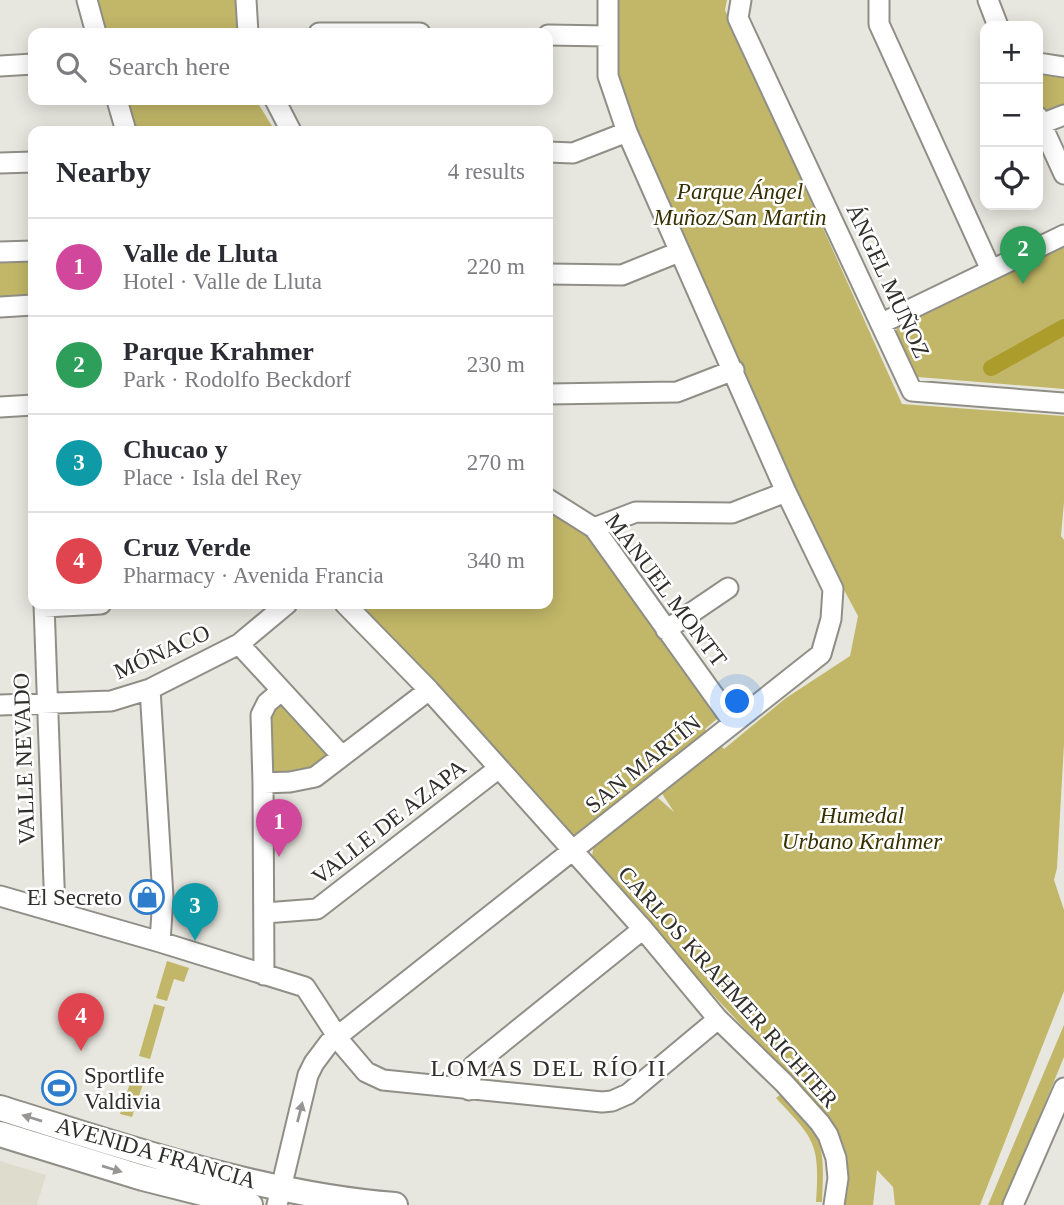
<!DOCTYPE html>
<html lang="en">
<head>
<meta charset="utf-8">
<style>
	:root { --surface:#fff; --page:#f7f7f7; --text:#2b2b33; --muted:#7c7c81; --line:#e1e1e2; --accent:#2d7dcc }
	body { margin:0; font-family:"Times New Roman",serif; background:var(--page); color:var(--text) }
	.controls { position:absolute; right:21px; top:21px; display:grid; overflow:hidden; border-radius:14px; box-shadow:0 4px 18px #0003 }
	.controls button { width:63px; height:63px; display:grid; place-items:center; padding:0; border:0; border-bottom:2px solid var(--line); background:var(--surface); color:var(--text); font:35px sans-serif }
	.you { position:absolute; left:738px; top:702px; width:24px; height:24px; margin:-18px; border:5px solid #fff; border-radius:50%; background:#1a73e8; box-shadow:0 0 0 10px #1a73e833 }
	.badge { display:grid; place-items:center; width:46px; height:46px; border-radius:50%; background:var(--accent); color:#fff; font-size:23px; font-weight:700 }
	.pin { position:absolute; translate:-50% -58px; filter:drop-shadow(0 2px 4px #0008) }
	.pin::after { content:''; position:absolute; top:37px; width:24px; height:21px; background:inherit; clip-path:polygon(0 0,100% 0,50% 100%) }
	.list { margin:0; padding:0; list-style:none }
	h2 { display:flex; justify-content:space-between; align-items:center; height:91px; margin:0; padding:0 28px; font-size:30px }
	h2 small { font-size:23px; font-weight:400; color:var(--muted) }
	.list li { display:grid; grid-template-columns:46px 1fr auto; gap:21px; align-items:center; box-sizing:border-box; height:98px; padding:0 28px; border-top:2px solid var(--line) }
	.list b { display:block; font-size:26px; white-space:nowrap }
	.list p { margin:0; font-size:23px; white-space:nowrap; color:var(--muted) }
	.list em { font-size:23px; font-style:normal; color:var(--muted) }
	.icon { flex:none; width:38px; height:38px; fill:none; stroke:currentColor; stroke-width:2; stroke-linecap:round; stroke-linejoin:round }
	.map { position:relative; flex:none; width:1064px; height:1205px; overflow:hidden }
	.search { position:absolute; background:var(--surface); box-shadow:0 4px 18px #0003; left:28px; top:28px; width:525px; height:77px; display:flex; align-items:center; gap:18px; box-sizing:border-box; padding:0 24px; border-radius:14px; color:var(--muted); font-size:26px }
	.panel { position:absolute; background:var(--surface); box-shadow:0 4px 18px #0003; left:28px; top:126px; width:525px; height:483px; border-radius:14px }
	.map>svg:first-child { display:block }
	.built { fill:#deddcd }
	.green { fill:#c2b768 }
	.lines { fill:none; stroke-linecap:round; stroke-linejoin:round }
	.canal { stroke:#ab9c2c; stroke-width:16 }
	.minor-casing { stroke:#908f87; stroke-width:23 }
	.major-casing { stroke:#908f87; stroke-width:28 }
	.minor { stroke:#fff; stroke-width:19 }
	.major { stroke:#fff; stroke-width:24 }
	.oneway { fill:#979695 }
	.labels { text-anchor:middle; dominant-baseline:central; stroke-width:5; stroke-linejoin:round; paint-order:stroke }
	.park-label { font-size:23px; font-style:italic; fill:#363001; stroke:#fff }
	.street-label { font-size:23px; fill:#2f2e2b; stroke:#fff }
	.poi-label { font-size:23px; fill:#2f2e2b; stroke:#fff; text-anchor:end }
	.neighbourhood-label { font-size:24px; letter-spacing:2px; fill:#2f2e2b; stroke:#fff }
</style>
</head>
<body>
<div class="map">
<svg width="1064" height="1205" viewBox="0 0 1064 1205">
	<rect width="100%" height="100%" fill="#e8e7df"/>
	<path class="built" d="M0,1161L46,1175L37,1205H0Z"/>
	<path class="green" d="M97,0H235L238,33H106Z
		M615,0H727L725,10L902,404L1064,416V502L1061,536L1064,540V744L1057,868L1054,880L1064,910V991L980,1205H895L893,1187L877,1170L873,1205H842L812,1101L690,970L645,914L592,856L594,844L657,797L674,812L654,781L577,839L570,838L355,604H548V512L592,539L718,718L705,729L724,749L786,698L850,656L858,616L828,560L690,261L617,83Z
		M1038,68L1064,72V108L1049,114L1039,110Z
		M124,100H256L275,131H132Z
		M1064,246V389L918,377L911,374L895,333L900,321Z
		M33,256V301L0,303V257Z
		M275,701L285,702L331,751V759L311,774L276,778L267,772L265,714Z
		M167,961L189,968L184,982L174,979L167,1001L156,998Z
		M154,1004L165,1007L150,1059L139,1056Z
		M1064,1025V1057L1003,1205H988Z
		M131,1080L143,1084L132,1117L120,1114Z
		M781,1094C823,1138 825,1140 822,1202H816C820,1143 815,1140 776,1098Z"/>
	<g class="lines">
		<path class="canal" d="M991,368L1064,327"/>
		<g class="minor-casing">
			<path id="minor" d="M87,0L96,33
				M246,0L248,33
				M741,0L738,18L743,29L912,391L1064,403
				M879,0V24L991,270
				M988,0L998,26
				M319,33H420
				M548,35L607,36
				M1038,63L1064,67
				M0,66L33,64
				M117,100L126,131
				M275,100L291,131
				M1038,117L1064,174
				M1041,124L1064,115
				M548,152L573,153L627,132
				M0,163L33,162
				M0,252L33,251
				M548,274L622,275L679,252
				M0,307L33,305
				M882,323L1064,235
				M548,394L677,392L734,370
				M0,407L33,405
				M548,499L594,528L733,722
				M594,528L636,512L732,513L786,492
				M44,604L55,912
				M345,604L429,690L499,768L643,929L718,1019L784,1083L820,1123L828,1135L836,1158L838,1178L834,1205
				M44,607L101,604
				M666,630L728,588
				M239,644L342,756
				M150,689L163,897L160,942
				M0,705L111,701L150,689L239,644L287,604
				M263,783L290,782L315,777L429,690
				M0,896L160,942L305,987L343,1045L366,1072L383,1080L602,1102L612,1101L628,1094L718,1019
				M265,913L317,909L499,768
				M264,975L263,783L261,715L267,703L281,691
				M469,1090L473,1066L643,929
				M277,1205L308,1075L314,1063L329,1043L821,654L831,619L833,589L786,492L627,132L608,76V0
				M1013,1205L1064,1088"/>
		</g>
		<g class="major-casing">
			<path id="major" d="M0,1108C126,1147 263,1195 395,1205
				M0,1134L143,1178L250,1205"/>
		</g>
		<use href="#minor" class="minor"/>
		<use href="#major" class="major"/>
	</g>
	<defs><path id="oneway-solid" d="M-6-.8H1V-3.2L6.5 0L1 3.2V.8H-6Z" transform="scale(1.75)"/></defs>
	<g class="oneway">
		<use href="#oneway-solid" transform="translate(300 1112) rotate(-76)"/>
		<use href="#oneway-solid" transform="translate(32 1118) rotate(-163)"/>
		<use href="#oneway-solid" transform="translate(112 1169) rotate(17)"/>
	</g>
	<defs>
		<g id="shop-ring" transform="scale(1.75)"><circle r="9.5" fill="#fff" stroke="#2d7dcc" stroke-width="1.5"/><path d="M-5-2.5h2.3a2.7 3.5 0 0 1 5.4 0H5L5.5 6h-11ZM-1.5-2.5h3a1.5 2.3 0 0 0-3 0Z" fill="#2d7dcc"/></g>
		<g id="stadium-ring" transform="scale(1.75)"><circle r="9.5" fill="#fff" stroke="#2d7dcc" stroke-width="1.5"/><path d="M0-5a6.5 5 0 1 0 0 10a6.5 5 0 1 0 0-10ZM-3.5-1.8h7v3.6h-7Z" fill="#2d7dcc"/></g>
	</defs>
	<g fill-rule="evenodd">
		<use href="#shop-ring" x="147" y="897"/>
		<use href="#stadium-ring" x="59" y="1088"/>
	</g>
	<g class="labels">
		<g class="park-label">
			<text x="740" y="191">Parque Ángel<tspan x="740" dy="26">Muñoz/San Martin</tspan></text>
			<text x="862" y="815">Humedal<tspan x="862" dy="26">Urbano Krahmer</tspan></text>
		</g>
		<g class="street-label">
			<text transform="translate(888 281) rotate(65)">ÁNGEL MUÑOZ</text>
			<text transform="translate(666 590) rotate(53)">MANUEL MONTT</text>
			<text transform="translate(162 652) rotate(-24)">MÓNACO</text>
			<text transform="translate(24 759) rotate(-92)">VALLE NEVADO</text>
			<text transform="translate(643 764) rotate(-39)">SAN MARTÍN</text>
			<text transform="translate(389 822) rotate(-38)">VALLE DE AZAPA</text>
			<text transform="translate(728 987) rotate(48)">CARLOS KRAHMER RICHTER</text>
			<text transform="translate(156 1153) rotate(16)">AVENIDA FRANCIA</text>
		</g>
		<g class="poi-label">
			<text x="122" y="897">El Secreto</text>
			<text x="84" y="1075" text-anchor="start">Sportlife<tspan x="84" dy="26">Valdivia</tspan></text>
		</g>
		<g class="neighbourhood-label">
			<text x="549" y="1068">LOMAS DEL RÍO II</text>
		</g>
	</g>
</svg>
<div class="controls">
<button>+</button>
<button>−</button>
<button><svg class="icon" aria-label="locate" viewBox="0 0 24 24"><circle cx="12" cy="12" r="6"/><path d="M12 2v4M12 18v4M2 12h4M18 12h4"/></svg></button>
</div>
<div class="you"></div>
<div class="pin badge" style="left:279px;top:857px;background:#d1479c">1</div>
<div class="pin badge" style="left:1023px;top:284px;background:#2e9e5b">2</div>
<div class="pin badge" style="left:195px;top:941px;background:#0f9aa8">3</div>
<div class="pin badge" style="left:81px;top:1051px;background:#e0444e">4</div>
<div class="search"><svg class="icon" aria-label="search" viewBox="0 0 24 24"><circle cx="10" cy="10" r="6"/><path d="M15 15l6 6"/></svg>Search here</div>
<section class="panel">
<h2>Nearby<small>4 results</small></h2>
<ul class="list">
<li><span class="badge" style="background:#d1479c">1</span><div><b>Valle de Lluta</b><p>Hotel · Valle de Lluta</p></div><em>220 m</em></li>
<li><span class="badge" style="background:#2e9e5b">2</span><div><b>Parque Krahmer</b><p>Park · Rodolfo Beckdorf</p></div><em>230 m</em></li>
<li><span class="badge" style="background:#0f9aa8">3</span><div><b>Chucao y</b><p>Place · Isla del Rey</p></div><em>270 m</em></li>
<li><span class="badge" style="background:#e0444e">4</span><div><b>Cruz Verde</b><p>Pharmacy · Avenida Francia</p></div><em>340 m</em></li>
</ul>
</section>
</div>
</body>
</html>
